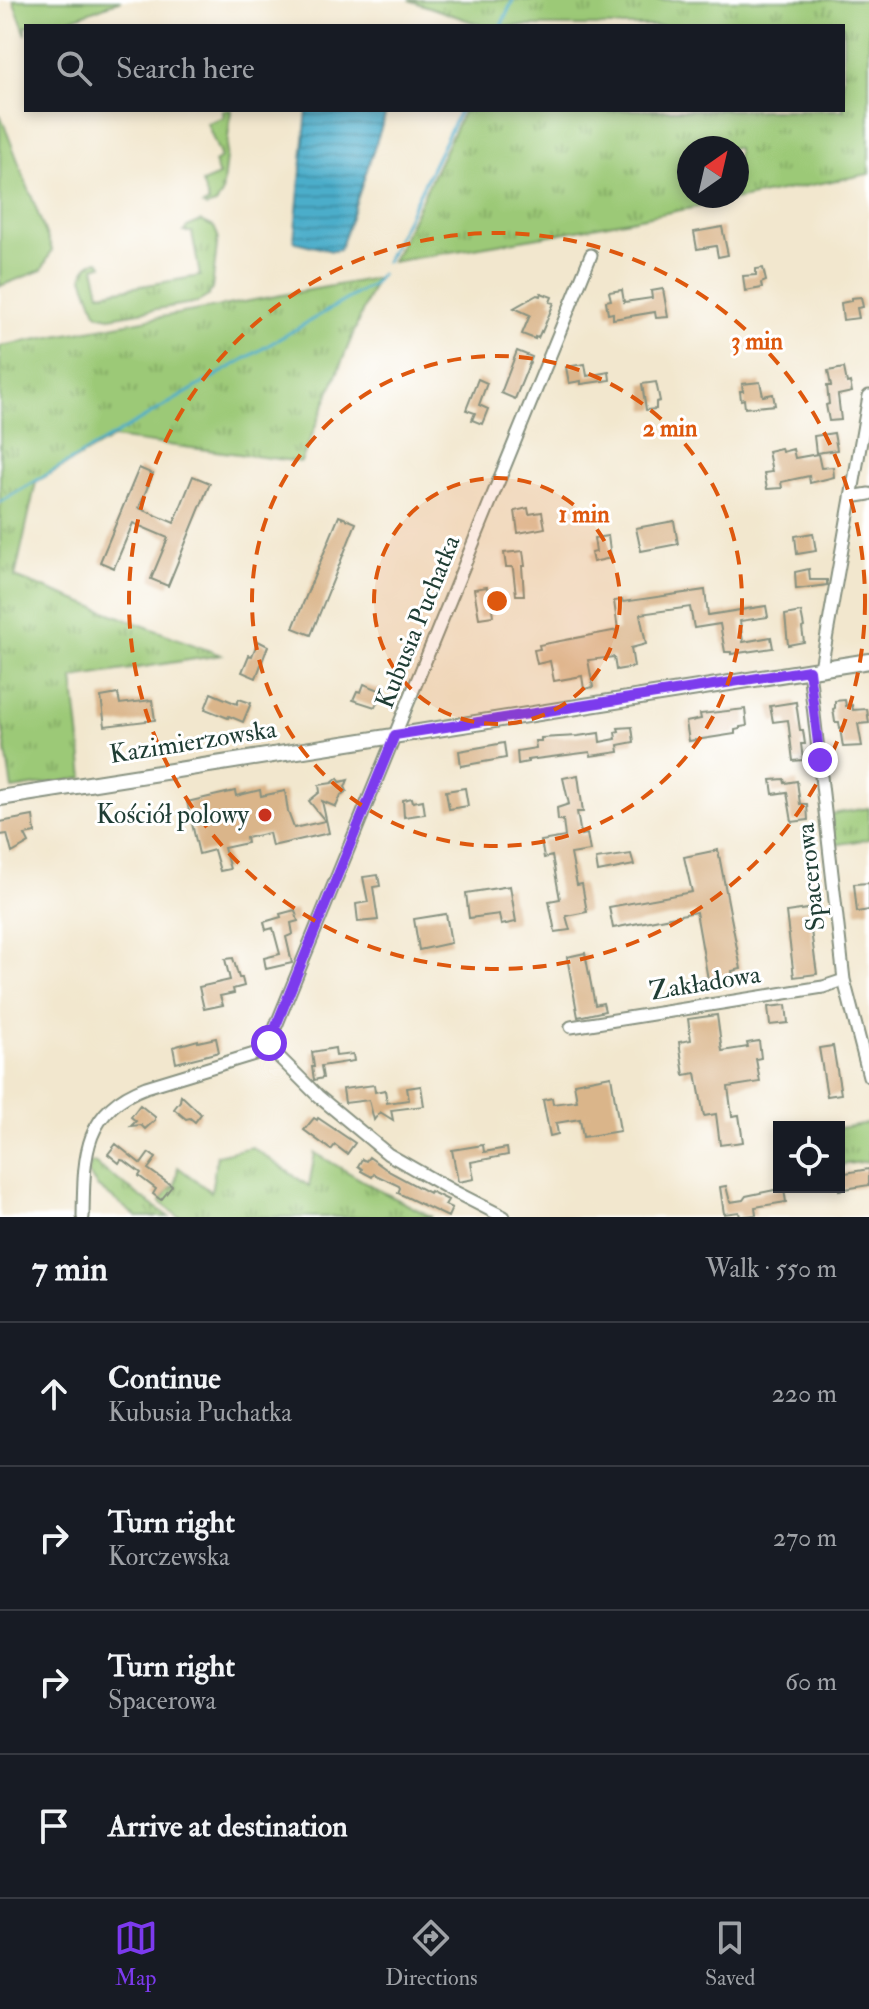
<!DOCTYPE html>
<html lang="en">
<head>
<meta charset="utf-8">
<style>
	:root { --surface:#171b24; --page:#242831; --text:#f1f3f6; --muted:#9ea1a6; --line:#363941; --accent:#7c3aed }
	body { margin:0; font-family:"IM FELL Double Pica",serif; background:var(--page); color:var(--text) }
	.controls { position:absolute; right:24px; bottom:24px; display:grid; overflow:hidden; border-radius:0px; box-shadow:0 4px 12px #0003 }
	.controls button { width:72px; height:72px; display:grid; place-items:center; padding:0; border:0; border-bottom:2px solid var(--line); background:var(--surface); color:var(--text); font:40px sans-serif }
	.compass { position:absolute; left:677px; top:136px; width:72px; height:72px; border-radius:50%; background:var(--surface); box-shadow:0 4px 12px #0003; rotate:34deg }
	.stop { position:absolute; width:24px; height:24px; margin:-18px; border:6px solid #7c3aed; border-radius:50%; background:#fff }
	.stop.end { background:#7c3aed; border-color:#fff; box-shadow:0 2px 8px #0008 }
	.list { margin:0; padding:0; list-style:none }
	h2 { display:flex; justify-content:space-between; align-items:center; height:104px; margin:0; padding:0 32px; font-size:34px }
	h2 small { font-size:26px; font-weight:400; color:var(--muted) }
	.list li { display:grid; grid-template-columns:52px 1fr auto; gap:24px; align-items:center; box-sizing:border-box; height:144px; padding:0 32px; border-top:2px solid var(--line) }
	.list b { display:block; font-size:30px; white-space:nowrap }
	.list p { margin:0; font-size:26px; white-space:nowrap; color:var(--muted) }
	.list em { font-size:26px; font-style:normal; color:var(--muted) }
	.icon { flex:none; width:44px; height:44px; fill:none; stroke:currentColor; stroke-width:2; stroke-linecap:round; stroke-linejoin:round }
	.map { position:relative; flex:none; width:869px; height:1217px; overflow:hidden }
	.search { position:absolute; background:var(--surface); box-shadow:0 4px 12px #0003; left:24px; right:24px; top:24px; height:88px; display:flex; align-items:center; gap:20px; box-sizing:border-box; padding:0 28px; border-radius:0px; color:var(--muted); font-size:30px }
	.sheet { height:680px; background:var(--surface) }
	nav { display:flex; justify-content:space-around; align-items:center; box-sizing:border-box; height:112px; border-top:2px solid var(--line); background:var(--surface); font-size:22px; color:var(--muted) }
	nav a { display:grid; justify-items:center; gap:4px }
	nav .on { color:var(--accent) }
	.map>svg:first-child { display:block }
	.grass { fill:url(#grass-tufts); stroke:#5e8356; stroke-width:2; fill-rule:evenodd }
	.garden { fill:#9cc977; stroke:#5e8356; stroke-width:2 }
	.water { fill:url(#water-rules); stroke:#35757f; stroke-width:2 }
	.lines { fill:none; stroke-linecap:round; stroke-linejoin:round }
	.stream { stroke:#4badca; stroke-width:3 }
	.building { fill:#dab58a }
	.minor-casing { stroke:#889281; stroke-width:15 }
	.tertiary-casing { stroke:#889281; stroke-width:18 }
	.minor { stroke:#fff; stroke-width:11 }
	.tertiary { stroke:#fff; stroke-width:14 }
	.route { stroke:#7c3aed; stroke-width:10 }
	.ring { fill:none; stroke:#de580e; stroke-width:4; stroke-dasharray:14 10 }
	.poi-dot { fill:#c8321e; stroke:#fff; stroke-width:3 }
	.labels { text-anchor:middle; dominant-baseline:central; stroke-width:6; stroke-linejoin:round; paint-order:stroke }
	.street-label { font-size:26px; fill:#1f3d34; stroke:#fff }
	.poi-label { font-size:26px; fill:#1f3d34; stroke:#fff; text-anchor:end }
	.centre { fill:#de580e; stroke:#fff; stroke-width:4 }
	.ring-label { font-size:24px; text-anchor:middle; font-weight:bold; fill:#de580e; stroke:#fff; stroke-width:6; stroke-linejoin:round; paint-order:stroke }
</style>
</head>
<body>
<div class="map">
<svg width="869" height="1217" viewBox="0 0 869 1217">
	<defs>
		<pattern id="grass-tufts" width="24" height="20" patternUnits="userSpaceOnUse" patternTransform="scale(2)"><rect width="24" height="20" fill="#9cc977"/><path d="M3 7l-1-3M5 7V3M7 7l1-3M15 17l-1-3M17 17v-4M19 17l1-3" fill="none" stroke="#7fa462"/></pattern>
		<pattern id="water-rules" width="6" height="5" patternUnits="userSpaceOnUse" patternTransform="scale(2)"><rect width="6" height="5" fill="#4badca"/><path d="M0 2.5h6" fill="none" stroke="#3e8ea5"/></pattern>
	</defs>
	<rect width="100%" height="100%" fill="#fff"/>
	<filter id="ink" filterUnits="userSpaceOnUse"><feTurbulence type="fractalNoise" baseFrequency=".0125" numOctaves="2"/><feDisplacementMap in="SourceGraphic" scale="16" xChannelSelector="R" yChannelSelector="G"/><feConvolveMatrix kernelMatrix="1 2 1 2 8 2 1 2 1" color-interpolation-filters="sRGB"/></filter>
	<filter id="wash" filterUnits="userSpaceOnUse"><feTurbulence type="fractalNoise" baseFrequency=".006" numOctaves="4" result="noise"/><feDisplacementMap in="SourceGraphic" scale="32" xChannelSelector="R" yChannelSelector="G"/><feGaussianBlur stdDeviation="1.8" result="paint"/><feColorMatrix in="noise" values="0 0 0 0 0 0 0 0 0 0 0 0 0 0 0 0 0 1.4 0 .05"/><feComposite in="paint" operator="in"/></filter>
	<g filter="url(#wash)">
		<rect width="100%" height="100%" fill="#f2e7ce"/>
		<path class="grass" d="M409,0H869V174L551,235L392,262L464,110H843V26H484ZM689,148H737V196H689Z
			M222,110H231L222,194L216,204L206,207L203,205L209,202L202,183L219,176L214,162L221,158L207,123L224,117Z
			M201,221L214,227L218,236L212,289L208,296L198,302L110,317L100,315L96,312L83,277C84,268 90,262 99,261L102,265L94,267L100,293L200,276L192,232H184L187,227Z
			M376,278L301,462L113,438L36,482L15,577L221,655L73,678L84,778L12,789L0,712V346Z
			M869,808V839L834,845L831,814Z
			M869,1123V1161L839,1165V1128Z
			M252,1147L309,1186L315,1153L379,1190L432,1217H179L160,1202L172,1186L175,1187L178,1167L211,1192L217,1155Z
			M90,1163H94L169,1217H137L97,1186L88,1173Z"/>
		<path class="garden" d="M13,0H121L53,26H26V35Z
			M0,114L52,250L42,270L0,286Z"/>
		<path class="water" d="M307,110H387L342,244L339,250L332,251L296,242L294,240Z"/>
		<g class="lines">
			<path class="stream" d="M501,26L513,0
				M386,262L460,110
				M0,502L373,284L381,274"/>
		</g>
		<g id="blocks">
			<path class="building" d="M722,227L728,255L718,257L716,246L697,249L694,232Z
				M763,268L766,281L761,283L762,288L745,291L743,276L756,275V269Z
				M663,289L668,317L656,318L655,312L613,319V313L608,314L606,301L611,300L609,292L622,290L624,302L652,298L651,291Z
				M541,293L552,297L550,302L554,303L542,332L541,331L538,338L535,337V339L522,334L530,315L514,308L537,295L540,296Z
				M861,297L863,307L857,308L859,318L843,320L841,303L851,301V298Z
				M517,351L532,357L515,399L501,393Z
				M585,364L587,376L609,372L610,380L581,384V381L569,383L566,367Z
				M844,368L847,383L850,382L852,392L838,395L841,420L829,421L826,405L829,404L827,386H831L828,371Z
				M478,379L487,383L479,405L488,409L482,424L472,420L475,413L466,410Z
				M656,382L660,401L656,402V409L646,410L642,384Z
				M760,382L763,396L773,394L775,405L745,408L744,399L741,400L740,391H743L742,384Z
				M834,433L837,450L816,453L814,436Z
				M781,448L782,452L793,449L795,458L818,454L821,468L833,467L834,477L810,483L809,476L781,482L782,488L767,489L764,473L772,472L768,451Z
				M139,468L153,474L139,508L174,523L193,476L210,483L168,586L151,579L168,538L133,523L114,568L100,562Z
				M528,508L529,514L542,512L545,528L518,533L515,511Z
				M339,516L356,523L311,635L293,628Z
				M674,521L678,544L641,551L636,528Z
				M813,533L816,551L797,554L795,536Z
				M608,536L611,558L593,562L591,553L596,552L594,538Z
				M523,551L525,566H522L524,595H516L513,569L512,567H506L504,553Z
				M809,569L810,580H827V585L796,589L795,572Z
				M487,587L488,593H490L493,616L479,618L474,589Z
				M705,590L708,615L766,606L768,617L740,621L743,642L771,637L773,648L731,654V652H725L720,624L694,628L690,607L640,614L646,644L631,648L634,667L616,670L614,657L588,660L593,687L584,689L582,676L554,681L550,661L537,664L534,650L540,649L539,645L618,630L614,601L622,600L623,602Z
				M801,612L804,627L802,628L804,642L788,645L785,615Z
				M258,641L268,646L256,678L242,672L249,655L252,656Z
				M364,684L382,691L375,707L353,700L357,691L361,692Z
				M211,693L237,704L239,699L251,703L243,722L229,716L228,718L205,709Z
				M118,694L120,704L152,700L155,720L105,726L101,697Z
				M845,700L846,706L852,705L853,710L867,709L869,723L858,724L862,746L843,747L839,722H835L833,709L835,708V701Z
				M796,702L800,730H803L805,744H801L803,760L793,761L788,720L773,722L770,706Z
				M745,709L747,726L740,727V729L735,730V734L689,741L686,722L701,719L700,714Z
				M632,727L634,742L618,745L619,752L591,756L590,752L528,760V762L518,764L517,751L536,748L535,741H541V738L578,736L599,733L600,742L616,739L615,732L619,731L618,728Z
				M504,743L506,758L461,766L459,751Z
				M578,775L583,812H577L581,835L587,834L590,851L571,854L577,885L582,884L587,912L566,916L570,930L555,932L549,901L560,899L552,856L544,858L541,841L565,837L563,820H558L557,808L569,804L563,778Z
				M338,778L340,782L348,780L345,787L347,791L341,795L336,807L322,801L329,833L272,846L269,833L246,838L247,843L224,848L230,869L220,871L214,850L199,854L187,802L235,791L236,796L260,790L261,796L285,791L288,812L294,828L325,821L309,801L320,792L319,785L332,783Z
				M784,779L785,783L797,781L800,804H807L808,820L792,822L787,792L773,794L771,780Z
				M465,788L468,806L449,809L446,791Z
				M412,798L413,802L423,800L425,814L404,817L403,800Z
				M33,816L35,833L25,835L29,843L12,853L7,834L0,835V822Z
				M718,850L741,969L732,971L733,981L709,985L696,912L613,928L609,907L692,892L684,857Z
				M631,854L634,865L598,872L596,859Z
				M378,875L380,886L373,887L378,920L358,922L356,904L368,902L363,877Z
				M869,883V910L857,912L854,884Z
				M510,886L516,922L501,925L499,914L469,918L466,893Z
				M808,909L817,974L794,977L786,912Z
				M295,910L298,921L291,923L293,934L286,937L292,963L266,969L264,958L280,954L273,928L266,930L264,922L281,917L280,914Z
				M446,914L451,943L419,950L414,919Z
				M585,953L595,1005L603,1003L605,1011L578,1017L567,957Z
				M233,958L239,978H242L244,986L233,989L234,993L220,996L223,1005L204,1009L199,987L230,980L225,959Z
				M786,1005L788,1023L770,1025L768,1007Z
				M717,1015L722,1051L748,1047L747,1043L759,1041L761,1058L756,1059L760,1082L728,1087L732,1116L739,1115L743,1142L720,1145L716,1114L704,1116L696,1073L684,1075L679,1042L691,1040L688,1019Z
				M216,1038L219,1052L176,1063L173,1047L198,1040V1042Z
				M833,1046L841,1094L827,1096L819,1048Z
				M335,1048L336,1056L353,1054L354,1061L321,1066L323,1078L314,1080L312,1067H314L312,1052Z
				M611,1076L620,1131L583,1137L580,1119L556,1123L558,1134L550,1136L543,1100L552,1098L553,1104L577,1101L574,1083Z
				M374,1085L375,1092L385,1090L387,1103L409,1100L407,1088L421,1086L424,1106L391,1110L393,1120L380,1112L374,1120L369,1100L345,1103L343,1089Z
				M181,1095L201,1114L195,1122L190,1118L186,1119L174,1109L180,1101Z
				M140,1105L155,1117V1120L145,1129L141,1125L131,1126L136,1121L131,1117Z
				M314,1118L317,1120L318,1118L355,1143L347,1154L335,1145L331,1150L304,1130Z
				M116,1144L141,1164L149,1153L156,1158L148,1169L172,1186L161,1200L153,1194L156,1189L139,1176L141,1173L125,1161L121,1160L119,1163L108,1154Z
				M483,1145L484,1152L507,1148L508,1155L471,1162L474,1179L458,1182L452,1150Z
				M369,1157L390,1172L429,1193L430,1191L448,1200L445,1205L452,1208L448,1217L398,1193L400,1188L399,1186L374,1174L372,1177L361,1171L362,1169L358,1166L362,1159L366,1161Z
				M869,1169V1185L839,1190V1174Z
				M726,1186L730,1202L743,1200L746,1196L779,1189H784L786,1202L755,1207L756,1215L740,1217L739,1212L724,1214L720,1187Z"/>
		</g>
	</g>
	<g filter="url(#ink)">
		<use href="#blocks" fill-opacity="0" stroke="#889281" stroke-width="2"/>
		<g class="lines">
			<g class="minor-casing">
				<path id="minor" d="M851,497L869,494
					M821,668L869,396
					M809,670L844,980L869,1076
					M571,1027L823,987L844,980
					M269,1043L280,1058L318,1096L388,1154L453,1191L504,1217
					M83,1217C84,1158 82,1111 146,1087L261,1052L269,1043L591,255"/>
			</g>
			<g class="tertiary-casing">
				<path id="tertiary" d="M0,798L869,661"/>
			</g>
			<use href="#minor" class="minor"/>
			<use href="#tertiary" class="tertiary"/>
		</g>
	</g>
	<g class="lines" filter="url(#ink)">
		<path class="route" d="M269,1043L395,735L809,670L820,760"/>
	</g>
	<circle cx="497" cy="601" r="123" fill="#de580e" fill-opacity=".12"/>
	<g class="ring">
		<circle cx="497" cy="601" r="123"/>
		<circle cx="497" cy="601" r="245"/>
		<circle cx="497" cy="601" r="368"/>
	</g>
	<circle class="poi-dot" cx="265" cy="815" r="8"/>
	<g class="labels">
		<g class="street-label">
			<text transform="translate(418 622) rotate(-68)">Kubusia Puchatka</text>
			<text transform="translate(193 742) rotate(-9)">Kazimierzowska</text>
			<text transform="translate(811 877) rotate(-96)">Spacerowa</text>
			<text transform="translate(705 983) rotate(-9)">Zakładowa</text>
		</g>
		<g class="poi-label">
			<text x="249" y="815">Kościół polowy</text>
		</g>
	</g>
	<circle cx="497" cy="601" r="12" class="centre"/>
	<g class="ring-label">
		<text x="757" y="349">3 min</text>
		<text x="670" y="436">2 min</text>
		<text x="584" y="522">1 min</text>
	</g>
</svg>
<div class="controls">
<button><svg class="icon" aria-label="locate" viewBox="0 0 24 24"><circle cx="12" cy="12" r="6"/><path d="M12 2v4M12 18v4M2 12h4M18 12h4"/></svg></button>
</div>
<svg class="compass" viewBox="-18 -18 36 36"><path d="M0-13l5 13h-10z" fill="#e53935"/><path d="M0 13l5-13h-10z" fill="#9ea1a6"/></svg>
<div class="stop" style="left:269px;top:1043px"></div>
<div class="stop end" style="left:820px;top:760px"></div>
<div class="search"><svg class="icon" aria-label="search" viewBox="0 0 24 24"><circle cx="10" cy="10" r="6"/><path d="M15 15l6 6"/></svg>Search here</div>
</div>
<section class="sheet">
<h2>7 min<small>Walk · 550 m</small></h2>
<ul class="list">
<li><svg class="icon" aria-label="ahead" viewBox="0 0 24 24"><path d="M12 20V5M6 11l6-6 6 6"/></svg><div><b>Continue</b><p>Kubusia Puchatka</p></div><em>220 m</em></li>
<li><svg class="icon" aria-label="right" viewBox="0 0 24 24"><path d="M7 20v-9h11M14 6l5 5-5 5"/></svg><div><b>Turn right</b><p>Korczewska</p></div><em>270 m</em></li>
<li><svg class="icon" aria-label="right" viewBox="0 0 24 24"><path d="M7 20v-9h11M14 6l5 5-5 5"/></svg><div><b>Turn right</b><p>Spacerowa</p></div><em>60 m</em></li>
<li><svg class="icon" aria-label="arrive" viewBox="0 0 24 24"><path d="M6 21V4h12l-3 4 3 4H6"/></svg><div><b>Arrive at destination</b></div></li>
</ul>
</section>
<nav>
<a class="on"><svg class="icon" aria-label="map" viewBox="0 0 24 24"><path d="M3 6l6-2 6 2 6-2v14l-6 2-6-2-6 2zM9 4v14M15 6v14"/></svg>Map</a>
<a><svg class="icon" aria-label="directions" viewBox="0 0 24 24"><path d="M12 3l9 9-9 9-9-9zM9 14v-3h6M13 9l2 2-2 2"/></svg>Directions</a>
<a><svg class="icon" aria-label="saved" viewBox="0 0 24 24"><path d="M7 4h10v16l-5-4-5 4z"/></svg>Saved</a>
</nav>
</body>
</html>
